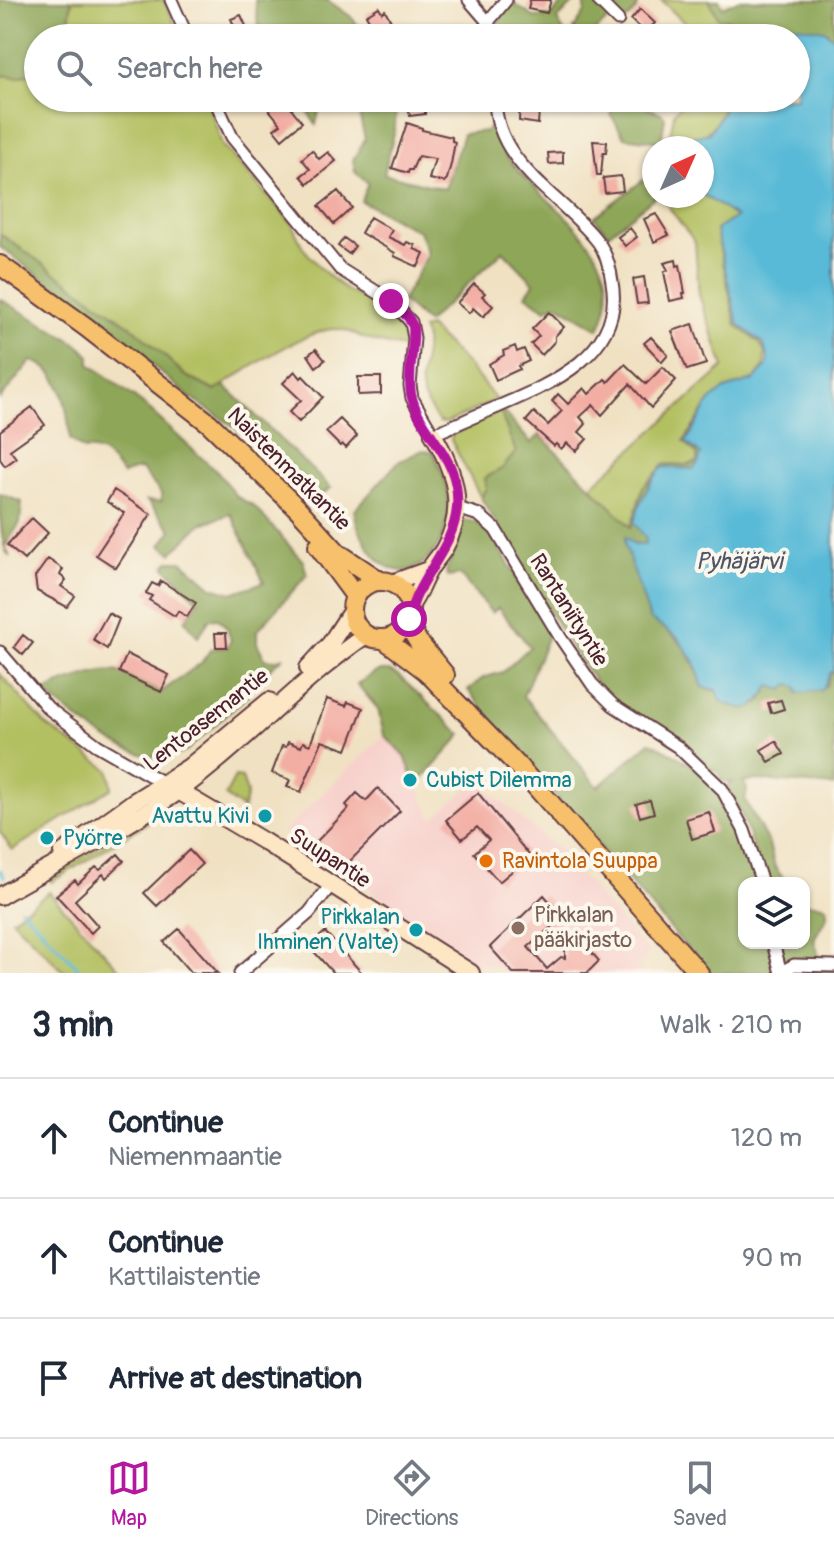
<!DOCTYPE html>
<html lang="en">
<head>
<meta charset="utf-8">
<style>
	:root { --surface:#fff; --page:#f6f6f7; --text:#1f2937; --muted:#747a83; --line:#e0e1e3; --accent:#b5179e }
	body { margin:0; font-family:Pangolin,sans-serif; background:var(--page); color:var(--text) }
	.controls { position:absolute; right:24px; bottom:24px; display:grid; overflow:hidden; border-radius:16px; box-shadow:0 2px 6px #0004 }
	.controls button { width:72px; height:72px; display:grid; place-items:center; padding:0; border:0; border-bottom:2px solid var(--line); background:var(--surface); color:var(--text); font:40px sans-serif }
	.compass { position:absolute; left:642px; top:136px; width:72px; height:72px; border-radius:50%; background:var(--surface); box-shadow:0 2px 6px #0004; rotate:45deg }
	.stop { position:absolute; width:24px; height:24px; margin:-18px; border:6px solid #b5179e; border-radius:50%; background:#fff }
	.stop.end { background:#b5179e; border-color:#fff; box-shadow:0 2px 8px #0008 }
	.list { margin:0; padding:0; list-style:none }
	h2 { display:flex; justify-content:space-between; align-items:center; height:104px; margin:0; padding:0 32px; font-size:34px }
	h2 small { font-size:26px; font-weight:400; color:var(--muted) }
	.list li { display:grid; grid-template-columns:52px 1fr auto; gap:24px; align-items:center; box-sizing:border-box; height:120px; padding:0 32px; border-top:2px solid var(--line) }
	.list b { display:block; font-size:30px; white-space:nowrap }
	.list p { margin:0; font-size:26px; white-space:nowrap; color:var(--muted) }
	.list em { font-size:26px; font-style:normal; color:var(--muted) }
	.icon { flex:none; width:44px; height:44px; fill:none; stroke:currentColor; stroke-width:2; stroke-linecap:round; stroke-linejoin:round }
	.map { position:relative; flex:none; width:834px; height:973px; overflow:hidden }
	.search { position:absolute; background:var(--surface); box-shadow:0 2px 6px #0004; left:24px; right:24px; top:24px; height:88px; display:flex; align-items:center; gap:20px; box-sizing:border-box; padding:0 28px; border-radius:44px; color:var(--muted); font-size:30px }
	.sheet { height:464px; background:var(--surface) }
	nav { display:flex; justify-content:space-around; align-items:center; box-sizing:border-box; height:112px; border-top:2px solid var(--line); background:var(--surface); font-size:22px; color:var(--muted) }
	nav a { display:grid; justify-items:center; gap:4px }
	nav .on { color:var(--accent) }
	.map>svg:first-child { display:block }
	.built { fill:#f7d0cb }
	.green { fill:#b3c062; stroke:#7e7046; stroke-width:2 }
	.forest { fill:#8ea658; stroke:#6c6242; stroke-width:2 }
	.water { fill:#58bad7; stroke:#516c81; stroke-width:2 }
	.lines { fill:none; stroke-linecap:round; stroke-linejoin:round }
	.stream { stroke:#58bad7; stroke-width:3 }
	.building { fill:#f3aea4 }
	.street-casing { stroke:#633c42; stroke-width:15 }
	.secondary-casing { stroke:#633c42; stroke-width:20 }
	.primary-casing { stroke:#633c42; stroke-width:22 }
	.street { stroke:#fff; stroke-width:11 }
	.secondary { stroke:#fce6c4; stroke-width:16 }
	.primary { stroke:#f7c06c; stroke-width:18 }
	.route { stroke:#b5179e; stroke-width:10 }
	.culture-dot { fill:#0f9aa8; stroke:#fbf7ec; stroke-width:3 }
	.food-dot { fill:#e8710a; stroke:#fbf7ec; stroke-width:3 }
	.education-dot { fill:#8d6e63; stroke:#fbf7ec; stroke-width:3 }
	.labels { text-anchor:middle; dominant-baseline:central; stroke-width:8; stroke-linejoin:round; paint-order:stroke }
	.street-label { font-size:22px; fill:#4a1f2b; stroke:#fbf7ec }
	.culture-label { font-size:22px; fill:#0d838f; stroke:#fbf7ec; text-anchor:start }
	.food-label { font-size:22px; fill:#c56008; stroke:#fbf7ec; text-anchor:start }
	.education-label { font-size:22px; fill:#785e54; stroke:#fbf7ec; text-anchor:start }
	.water-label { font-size:24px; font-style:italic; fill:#4f5567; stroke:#fbf7ec }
</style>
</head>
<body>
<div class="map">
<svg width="834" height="973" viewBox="0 0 834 973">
	<rect width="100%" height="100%" fill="#fbf7ec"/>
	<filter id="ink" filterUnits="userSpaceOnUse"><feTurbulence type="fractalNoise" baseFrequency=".0125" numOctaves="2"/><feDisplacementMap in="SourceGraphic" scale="16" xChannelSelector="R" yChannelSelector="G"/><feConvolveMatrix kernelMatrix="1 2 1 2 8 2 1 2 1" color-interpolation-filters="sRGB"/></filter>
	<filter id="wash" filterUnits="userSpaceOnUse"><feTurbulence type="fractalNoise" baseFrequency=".006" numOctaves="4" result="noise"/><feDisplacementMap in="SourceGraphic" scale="32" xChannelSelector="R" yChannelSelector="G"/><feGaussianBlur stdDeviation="1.8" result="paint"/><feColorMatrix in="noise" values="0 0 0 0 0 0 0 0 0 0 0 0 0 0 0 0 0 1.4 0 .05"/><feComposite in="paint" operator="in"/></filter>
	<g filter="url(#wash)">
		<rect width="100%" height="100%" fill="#f0e1c2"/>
		<path class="built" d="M384,735L405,756L432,819L477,780L562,853L650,955L638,966L644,973H505L496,966L481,963L478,966L408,922L410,918L283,832Z"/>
		<path class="green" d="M72,0H164L181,38H66Z
			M661,0H709L719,19H729L734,23L737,38H700Z
			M38,71V98H207L222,145L291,222L303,248L321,269L347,291L395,312L403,324L407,340L403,348C393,346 383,344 373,341C360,338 351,330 337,329C308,327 240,374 215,391L186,376L135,329L0,234V75L18,77Z
			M687,98H726C720,120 713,131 693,141L691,148H668L674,113Z
			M702,194L736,217L716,230L736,325L760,343L765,353L764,367L754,380L725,389L697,454L698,462L688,465H664L643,487L631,528L591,486L724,367L699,295L695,242L661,197Z
			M429,327L469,366L496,400L446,423L439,422C433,413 425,404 422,393C416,372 432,351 422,329Z
			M500,411L516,452L503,468L485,478L486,488L481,498L451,440L452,435Z
			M0,674L45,724L109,770L112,788L12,850L0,832Z
			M235,777L242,778L247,793L243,809L225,796Z
			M146,818L149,822L51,882L49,878Z
			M49,892L123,973H65L12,919Z"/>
		<path class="forest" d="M0,0H72L66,38H38V71L18,77L0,75Z
			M255,0H327L350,16L369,38H273L258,24Z
			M562,0H577L557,20L568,38H555L551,32L516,35L501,33L497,28L502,13L511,2L534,17L552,16L561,5Z
			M582,0H638C639,12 627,19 618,25L610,18L592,34L578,36L574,29L585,12V5Z
			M709,0H719L723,7L738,0H834V38L825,30L780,35L779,38H737L734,23L729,19H719Z
			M299,98H396L395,129L384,174L445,189L463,134L486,131L492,126C498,140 503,154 513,165C553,211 635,256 599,329L557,304L546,309L526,295L534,283L503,251L427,323L402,301L428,254L419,231L361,201L368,183L355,172L353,160L365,139L358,110L336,106L320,107L316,125Z
			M611,98L625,99L661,113L665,117L661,142L624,137L611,115Z
			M654,172V196H656L608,234L594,217Z
			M0,234L135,329L186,376L215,391L224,385L331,488L319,496L285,461L188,396L108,327L0,247Z
			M0,299L76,343L90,356V364L143,404L218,473L237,497L254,506L303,561L307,575L257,631V643L265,659L274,660L284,657L262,675L244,699L186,751C141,775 78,720 44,692C58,683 103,668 119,672C133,676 148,686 161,692L201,663L211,649L227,647L231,640L227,628L218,618L210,619L198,637L185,620L198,601L165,567L169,561H182L212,587L232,593L264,582L231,514L201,524L172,553L161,545L172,530L147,501L161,502V493L141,469L134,470L123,475C109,460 106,448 84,450L70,439C68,412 63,367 31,361L0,399Z
			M710,401L687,442L701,454L698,465L693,469L664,467L649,485L636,514L646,539L645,544L630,543L649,618C682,640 691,650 703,687L759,704L770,686C789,684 807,687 826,686L831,672L834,671V786L758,780L743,782L747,789L745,800L769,844L775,867L783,878V883H765L742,816L727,786L733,782L723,781L716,770L708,769L611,698L596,683L569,644L481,498L486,488L485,478L503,468L516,452L501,414L502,410L531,443L540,435L631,527L643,487L665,464L688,465L697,462V454L684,441Z
			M423,450L433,452C441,470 449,485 449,505C449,553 402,602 367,545C361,534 355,523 355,510L398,462Z
			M0,494L22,502L20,523L5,546L10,557C0,548 0,511 0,494Z
			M464,520L475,522L488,530L550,631L523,696L598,787L650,742C671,752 698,766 713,784C735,811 747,850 756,883H744V943H768L777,973H709L545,785L468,690L483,678L503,672L530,647L498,608L492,613L460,575L448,577L446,572Z
			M378,671H389L399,676L462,735L416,786L405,756L384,735L378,709L357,684Z
			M804,903L823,905L827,908V916L814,939L819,957L834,960V973H788L778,943H804Z"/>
		<path class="water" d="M793,25L825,30L834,38V671L831,672L822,690L798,693L797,687L789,684L784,690L770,686C754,711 749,712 722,702L717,690L703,687L695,662L677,637L650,619L625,545V537L635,545L645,544L646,538L634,523C638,505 650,480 663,467L693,469L698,464L701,454L686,442L710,401L725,389L754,380L766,367L768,359L763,343L738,324L716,230L736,217L702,194V148H691V137L709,133L722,113L726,98H796V38H779Z"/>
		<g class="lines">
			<path class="stream" d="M0,870L4,877
				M21,908L83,973"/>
		</g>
		<g id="blocks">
			<path class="building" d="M530,0H551L547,13L528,9Z
				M379,7L382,12L385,10L400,38H380L366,15Z
				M640,9L655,23L645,33L631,20Z
				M241,15L250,35L243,38H240L231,19Z
				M274,98H283L302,122L282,139L274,129L281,124L265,105Z
				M406,98H425V114L410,116Z
				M520,98H540L538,124L519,121Z
				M407,123L422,128V130L452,137V141L455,142L451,164L447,179L444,182L429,179L435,159L418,156L412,170H409L408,173L392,168Z
				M593,141L607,142L606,153H603L601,175H597Z
				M312,150L319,159L328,152L336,161L308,184L301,176L310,169L302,159Z
				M563,152V163L549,164L548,153Z
				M621,176L623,191L605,193L603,178Z
				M338,191L352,208L334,224L319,206Z
				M656,214L669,235L654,242L644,219Z
				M370,217L392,230L388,237L405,245L407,242L415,245L414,249L424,253L418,267L394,256L395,253L361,233Z
				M630,228L637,237L625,246L618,237Z
				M344,238L355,246L349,254L338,246Z
				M676,260L677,266L680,265L685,293H683L684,298L670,301L664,272L668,270L664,263Z
				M644,277L648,303L637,304L633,279Z
				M474,284L485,293L482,296L493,306L483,317L473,308L469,313L457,303Z
				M549,312L564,327L555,336V341L542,355L531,344L539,336L532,329Z
				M693,324L706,364L687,370L672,331Z
				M651,337L668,355L662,362L644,343Z
				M515,346L517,352L524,349L529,361L518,366L520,369L496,380L489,364L504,355L503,351Z
				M316,349L325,360L316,367L308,355Z
				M625,364L646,384L663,367L676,380L651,408L630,384L602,415L593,405L580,417L586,424L579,432L587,439L576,451L567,443L561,449L556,444L554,446L526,421L534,412L548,425L562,411L552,401L558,394L568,404L584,388L589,394L605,379L608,382Z
				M295,371L301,378L303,376L323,397L299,422L289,412L301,400L283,383Z
				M358,377H381V394L358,395Z
				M32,407L45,425L10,450L16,458L5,466L0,459V431Z
				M340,419L357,436L346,448L342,444L340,446L326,432Z
				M114,490L151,514L116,568L96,555L124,513L107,502Z
				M32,518L48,533L24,560L7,545Z
				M48,559L63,569L60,575L66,580L61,586L75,596L67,607L37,591L35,577Z
				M161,581L196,603L187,617L178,611L175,616L149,600L152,596L146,593L152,583L158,586Z
				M108,613L119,619L107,649L93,640Z
				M215,633H226L227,647H216Z
				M23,635L33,643L23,655L14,647Z
				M127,654L169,675L161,692L119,672Z
				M327,699L346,706L348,702L363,708L347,750L322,741L301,792L287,787L290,780L272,773L282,746L286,747L288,742L301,747L303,742L310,745Z
				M781,700L784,709L771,713L768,703Z
				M776,741L784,754L769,762L761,750Z
				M378,788L400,811L343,868L317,853L322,848L316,842L349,808L346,805L357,793L366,801Z
				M478,793L530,856L499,882L474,853L489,840L477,827L462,839L446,820Z
				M650,800L654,813L640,817L636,804Z
				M709,812L715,832L692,839L686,819Z
				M189,850L202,864L157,906L144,893Z
				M118,854L124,861L106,878L103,874L75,900L98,926L91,933L56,895L75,880L78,884L96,867L100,870Z
				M544,895L563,917L528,947L547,969L561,957L565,958V950L581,940L599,961L587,973H513L490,947Z
				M179,929L218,973H191L164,942Z
				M325,932L362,973H333L309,946Z"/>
		</g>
	</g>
	<g filter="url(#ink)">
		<use href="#blocks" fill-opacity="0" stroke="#633c42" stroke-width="2"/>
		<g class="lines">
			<g class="street-casing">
				<path id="street" d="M171,0L188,38
					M469,0L488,22L493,38
					M598,0L618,20
					M488,22L506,0
					M214,98L232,137L340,269L391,301L411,322L414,338L410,386L412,398L433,434C454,426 474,416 495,408C549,385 625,354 612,282C610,266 605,249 594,237C557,193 495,162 495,98
					M457,508L479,515L495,529L560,637L592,684L613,705L678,747L722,789L744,830L762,883
					M0,652L48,708L97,745L163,783
					M773,943L781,973
					M781,972L794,965L834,966
					M240,973L309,913L331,885"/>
			</g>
			<g class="secondary-casing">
				<path id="secondary" d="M392,583L428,570
					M410,606C420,593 423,578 431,567C435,560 441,555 445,547C467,508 454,470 433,434
					M308,668L330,644L352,610
					M170,786L263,841L471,973
					M62,853L133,802L189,767L269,701
					M0,896C60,861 122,831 179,791C245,743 299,681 366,635"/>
			</g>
			<g class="primary-casing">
				<path id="primary" d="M0,265L86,327L209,423L297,508L338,553L380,581
					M318,546L355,596
					M352 610a29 29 0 1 1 58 0a29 29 0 1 1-58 0Z
					M407,623L419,643L445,675
					M384,639L426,671L517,765L699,973"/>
			</g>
			<use href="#street" class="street"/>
			<use href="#secondary" class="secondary"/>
			<use href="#primary" class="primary"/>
		</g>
	</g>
	<g class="lines" filter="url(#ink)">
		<path class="route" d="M391,301L408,317L413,326C415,348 407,373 411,394C420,435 461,455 457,507C454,550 416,578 409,619"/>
	</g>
	<g class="culture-dot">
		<circle cx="410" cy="780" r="8"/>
		<circle cx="265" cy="816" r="8"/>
		<circle cx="47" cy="838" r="8"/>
		<circle cx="416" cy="930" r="8"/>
	</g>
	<circle class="food-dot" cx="486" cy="861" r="8"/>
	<circle class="education-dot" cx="518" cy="928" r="8"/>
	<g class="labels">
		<g class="street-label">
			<text transform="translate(289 469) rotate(45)">Naistenmatkantie</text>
			<text transform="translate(569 610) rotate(58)">Rantaniityntie</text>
			<text transform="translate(206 720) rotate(-38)">Lentoasemantie</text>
			<text transform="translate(330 858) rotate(33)">Suupantie</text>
		</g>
		<g class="culture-label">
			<text x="426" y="780">Cubist Dilemma</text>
			<text x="249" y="816" text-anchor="end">Avattu Kivi</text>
			<text x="63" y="838">Pyörre</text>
			<text x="400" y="917" text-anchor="end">Pirkkalan<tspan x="400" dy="25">Ihminen (Valte)</tspan></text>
		</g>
		<g class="food-label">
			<text x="502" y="861">Ravintola Suuppa</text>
		</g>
		<g class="education-label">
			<text x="534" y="915">Pirkkalan<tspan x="534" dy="25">pääkirjasto</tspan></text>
		</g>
		<g class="water-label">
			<text x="739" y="561">Pyhäjärvi</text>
		</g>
	</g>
</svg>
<div class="controls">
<button><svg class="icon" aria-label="layers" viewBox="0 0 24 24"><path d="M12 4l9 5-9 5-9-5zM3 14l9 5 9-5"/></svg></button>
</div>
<svg class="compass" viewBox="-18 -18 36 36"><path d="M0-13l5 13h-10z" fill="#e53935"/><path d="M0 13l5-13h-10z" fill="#747a83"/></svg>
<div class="stop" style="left:409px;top:619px"></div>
<div class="stop end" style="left:391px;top:301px"></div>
<div class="search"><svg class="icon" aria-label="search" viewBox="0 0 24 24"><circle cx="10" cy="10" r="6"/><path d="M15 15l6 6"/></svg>Search here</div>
</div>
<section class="sheet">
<h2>3 min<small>Walk · 210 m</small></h2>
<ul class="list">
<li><svg class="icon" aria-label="ahead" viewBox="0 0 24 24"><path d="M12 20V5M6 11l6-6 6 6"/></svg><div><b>Continue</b><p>Niemenmaantie</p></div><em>120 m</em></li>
<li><svg class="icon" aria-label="ahead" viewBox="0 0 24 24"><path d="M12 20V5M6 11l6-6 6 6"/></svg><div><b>Continue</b><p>Kattilaistentie</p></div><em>90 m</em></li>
<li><svg class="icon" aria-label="arrive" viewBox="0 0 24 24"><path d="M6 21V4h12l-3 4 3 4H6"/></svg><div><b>Arrive at destination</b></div></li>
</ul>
</section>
<nav>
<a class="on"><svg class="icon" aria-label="map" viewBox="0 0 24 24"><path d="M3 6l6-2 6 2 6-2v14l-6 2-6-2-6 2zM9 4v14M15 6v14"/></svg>Map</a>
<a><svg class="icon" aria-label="directions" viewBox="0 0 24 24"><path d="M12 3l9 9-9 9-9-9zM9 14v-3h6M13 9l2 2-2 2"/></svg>Directions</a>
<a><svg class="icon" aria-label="saved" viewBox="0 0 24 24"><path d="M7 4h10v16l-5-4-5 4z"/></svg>Saved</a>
</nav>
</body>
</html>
